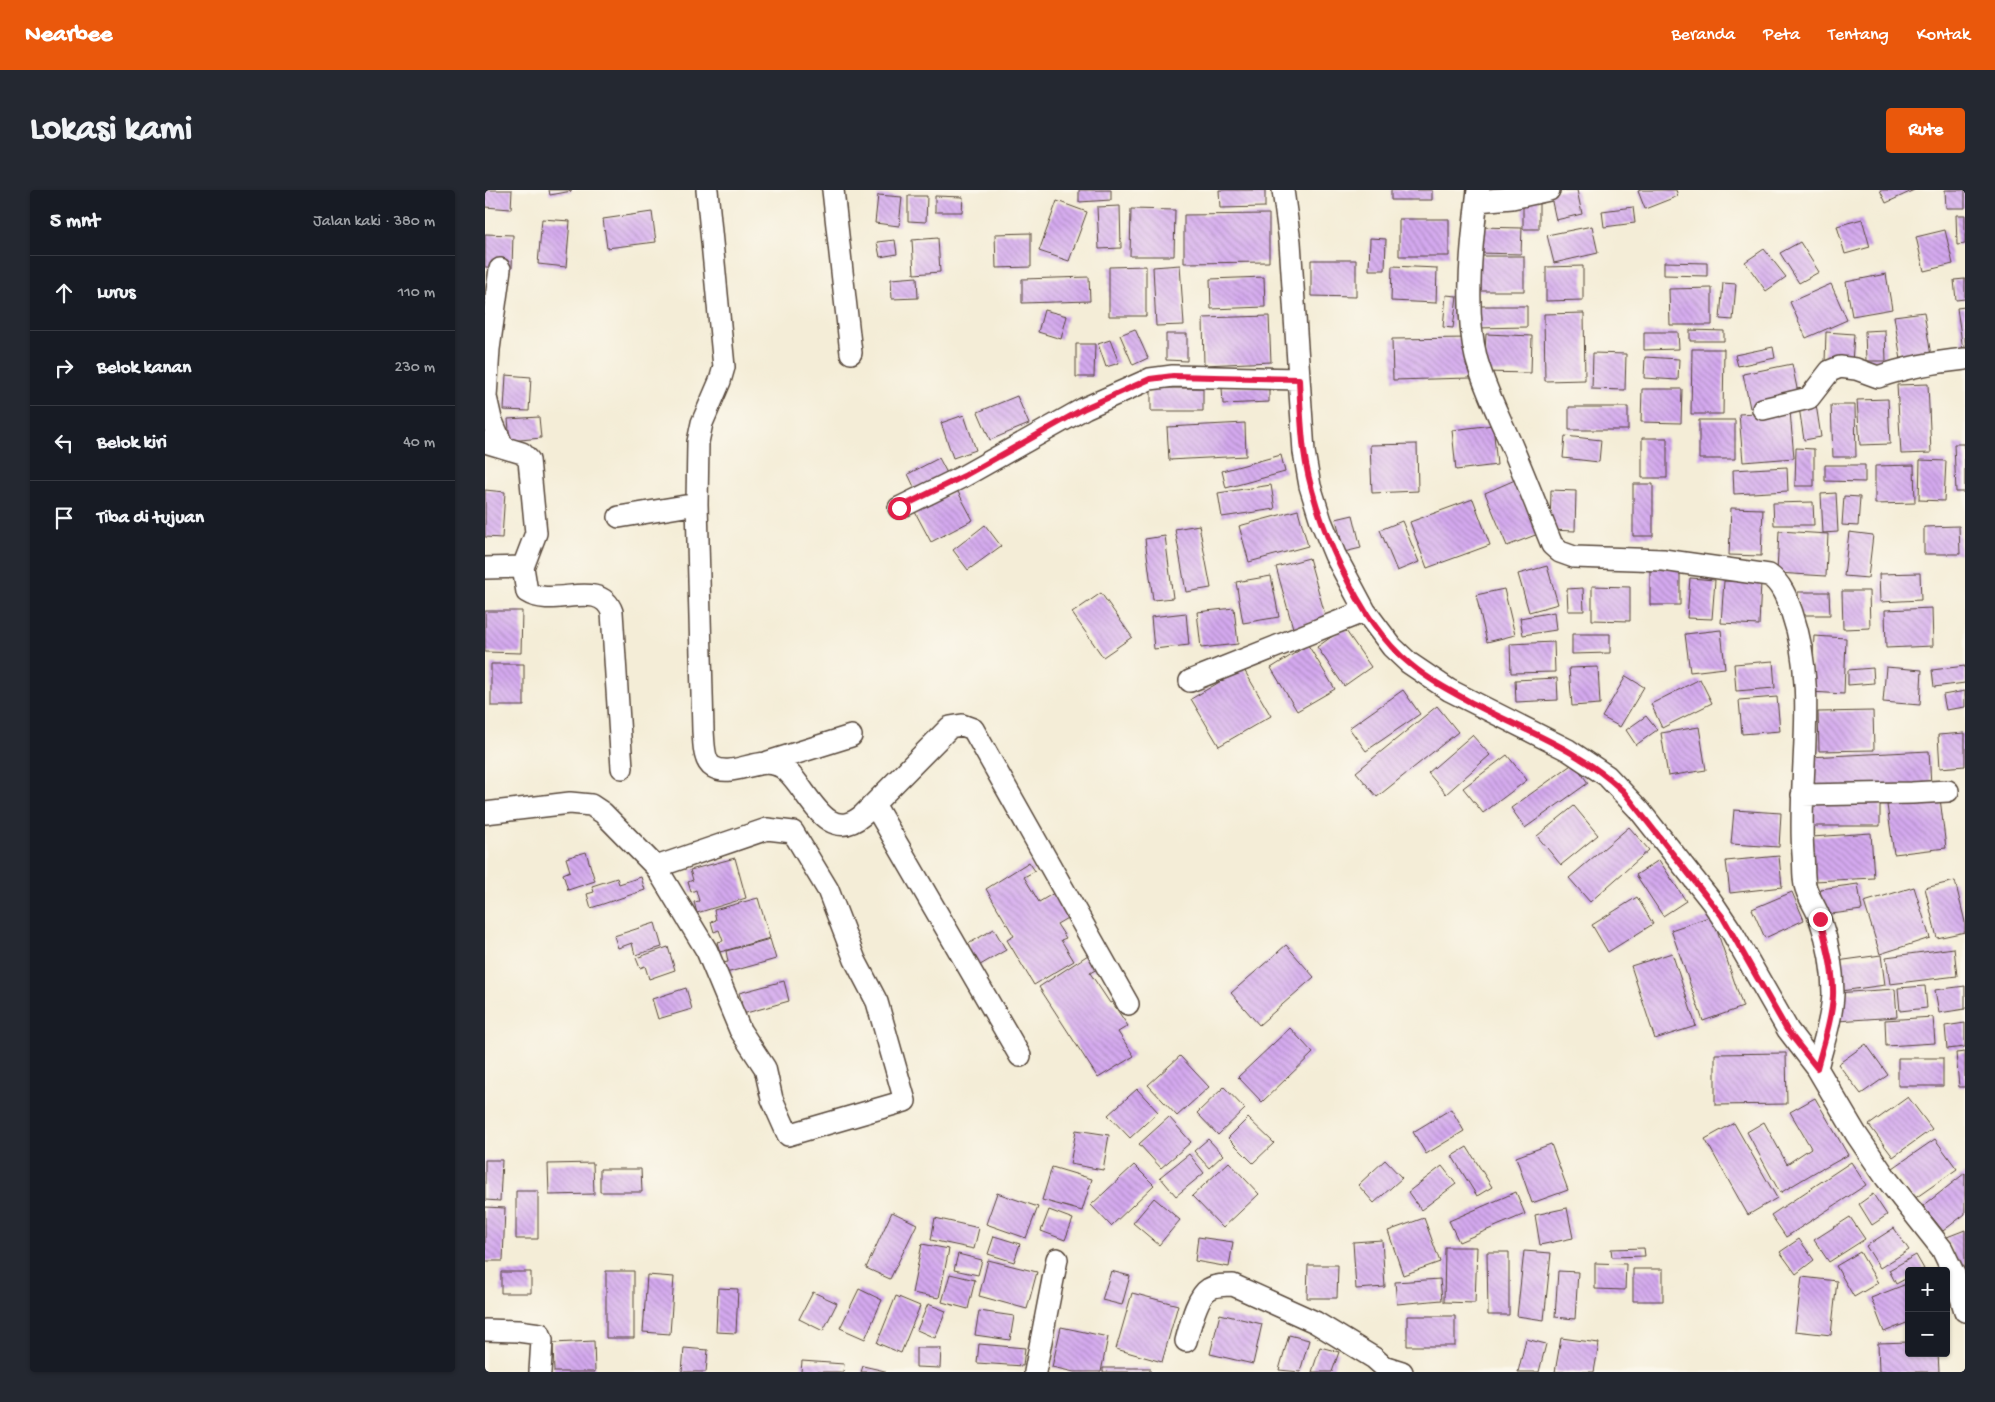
<!DOCTYPE html>
<html lang="id">
<head>
<meta charset="utf-8">
<style>
	:root { --surface:#171b24; --page:#242831; --text:#f1f3f6; --muted:#9ea1a6; --line:#363941; --accent:#ea580c }
	body { margin:0; font-family:"Gochi Hand",sans-serif; background:var(--page); color:var(--text) }
	.controls { position:absolute; right:15px; bottom:15px; display:grid; overflow:hidden; border-radius:5px; box-shadow:0 1px 4px #0004 }
	.controls button { width:45px; height:45px; display:grid; place-items:center; padding:0; border:0; border-bottom:1px solid var(--line); background:var(--surface); color:var(--text); font:25px sans-serif }
	.stop { position:absolute; width:15px; height:15px; margin:-11px; border:4px solid #e11d48; border-radius:50%; background:#fff }
	.stop.end { background:#e11d48; border-color:#fff; box-shadow:0 1px 5px #0008 }
	.list { margin:0; padding:0; list-style:none }
	h2 { display:flex; justify-content:space-between; align-items:center; height:65px; margin:0; padding:0 20px; font-size:21px }
	h2 small { font-size:16px; font-weight:400; color:var(--muted) }
	.list li { display:grid; grid-template-columns:32px 1fr auto; gap:15px; align-items:center; box-sizing:border-box; height:75px; padding:0 20px; border-top:1px solid var(--line) }
	.list b { display:block; font-size:19px; white-space:nowrap }
	.list em { font-size:16px; font-style:normal; color:var(--muted) }
	.icon { flex:none; width:28px; height:28px; fill:none; stroke:currentColor; stroke-width:2; stroke-linecap:round; stroke-linejoin:round }
	.map { position:relative; flex:none; width:1480px; height:1182px; overflow:hidden; border-radius:5px }
	header { display:flex; align-items:center; gap:30px; box-sizing:border-box; height:70px; padding:0 25px; background:var(--accent); color:#fff }
	header strong { font-size:24px }
	nav { display:flex; gap:28px; margin-inline-start:auto; font-size:18px }
	.intro { display:flex; align-items:center; justify-content:space-between; box-sizing:border-box; height:120px; padding:0 30px }
	h1 { margin:0; font-size:35px }
	.button { padding:12px 22px; border-radius:5px; background:var(--accent); color:#fff; font-size:18px; font-weight:700 }
	main { display:flex; gap:30px; padding:0 30px }
	aside { flex:1; background:var(--surface); border-radius:5px; box-shadow:0 1px 4px #0004 }
	.map>svg:first-child { display:block }
	.building { fill:url(#building-back-hatch) }
	.lines { fill:none; stroke-linecap:round; stroke-linejoin:round }
	.street-casing { stroke:#57473a; stroke-width:24 }
	.street { stroke:#fff; stroke-width:21 }
	.route { stroke:#e11d48; stroke-width:6 }
</style>
</head>
<body>
<header>
<strong>Nearbee</strong>
<nav><a>Beranda</a><a>Peta</a><a>Tentang</a><a>Kontak</a></nav>
</header>
<div class="intro"><h1>Lokasi kami</h1><a class="button">Rute</a></div>
<main>
<aside>
<h2>5 mnt<small>Jalan kaki · 380 m</small></h2>
<ul class="list">
<li><svg class="icon" aria-label="ahead" viewBox="0 0 24 24"><path d="M12 20V5M6 11l6-6 6 6"/></svg><div><b>Lurus</b></div><em>110 m</em></li>
<li><svg class="icon" aria-label="right" viewBox="0 0 24 24"><path d="M7 20v-9h11M14 6l5 5-5 5"/></svg><div><b>Belok kanan</b></div><em>230 m</em></li>
<li><svg class="icon" aria-label="left" viewBox="0 0 24 24"><path d="M17 20v-9H6M10 6l-5 5 5 5"/></svg><div><b>Belok kiri</b></div><em>40 m</em></li>
<li><svg class="icon" aria-label="arrive" viewBox="0 0 24 24"><path d="M6 21V4h12l-3 4 3 4H6"/></svg><div><b>Tiba di tujuan</b></div></li>
</ul>
</aside>
<div class="map">
<svg width="1480" height="1182" viewBox="0 0 1480 1182">
	<defs>
		<pattern id="building-back-hatch" width="6" height="6" patternUnits="userSpaceOnUse" patternTransform="scale(1.25)"><rect width="6" height="6" fill="#d4a9ef"/><path d="M-1 5l2 2M0 0l6 6M5-1l2 2" fill="none" stroke="#ad8ac1"/></pattern>
	</defs>
	<rect width="100%" height="100%" fill="#fbf7ec"/>
	<filter id="ink" filterUnits="userSpaceOnUse"><feTurbulence type="fractalNoise" baseFrequency=".02" numOctaves="2"/><feDisplacementMap in="SourceGraphic" scale="10" xChannelSelector="R" yChannelSelector="G"/><feConvolveMatrix kernelMatrix="1 2 1 2 8 2 1 2 1" color-interpolation-filters="sRGB"/></filter>
	<filter id="wash" filterUnits="userSpaceOnUse"><feTurbulence type="fractalNoise" baseFrequency=".0096" numOctaves="4" result="noise"/><feDisplacementMap in="SourceGraphic" scale="20" xChannelSelector="R" yChannelSelector="G"/><feGaussianBlur stdDeviation="1.12" result="paint"/><feColorMatrix in="noise" values="0 0 0 0 0 0 0 0 0 0 0 0 0 0 0 0 0 1.4 0 .05"/><feComposite in="paint" operator="in"/></filter>
	<g filter="url(#wash)">
		<rect width="100%" height="100%" fill="#f4edd7"/>
		<g id="blocks">
			<path class="building" d="M0,0H27L26,19L0,17Z
				M64,0H86L87,1L65,5Z
				M594,0H626V10L594,12Z
				M734,0H780V17L735,18Z
				M906,0H947V10H906Z
				M1076,0H1092L1097,24L1071,30L1065,3Z
				M1156,0H1191L1193,6L1160,19L1153,1Z
				M1395,0H1429L1401,13Z
				M1460,0H1480V18H1461Z
				M393,5L417,7L414,36L390,33Z
				M423,6H442L441,32L423,31Z
				M450,6L478,7L477,22H450Z
				M1038,8H1054V39H1038Z
				M572,11L602,22L584,71L554,61Z
				M635,16L636,58L614,59L612,17Z
				M1148,17L1150,33L1119,37L1117,21Z
				M646,19L690,20L689,66H645Z
				M167,22L171,52L122,58L118,29Z
				M784,24V72L699,73V25Z
				M1471,25H1480V54L1472,55Z
				M57,29L85,31L81,77L53,74Z
				M914,29H964V66H914Z
				M1377,29L1385,57L1360,64L1352,36Z
				M1107,36L1113,63L1069,73L1062,45Z
				M994,37L1037,38L1036,64L993,63Z
				M1460,40L1468,74L1439,81L1431,47Z
				M546,43V77L511,78L510,44Z
				M0,44L28,45L27,78L0,77Z
				M453,48L455,82L429,84L427,50Z
				M885,48L901,49L900,80H884Z
				M410,50L412,64L395,67L392,52Z
				M1315,52L1334,82L1314,93L1295,63Z
				M1279,59L1301,87L1281,101L1260,72Z
				M992,66H1039V101H992Z
				M826,70H871V107L826,106Z
				M1179,72L1222,73V86L1179,85Z
				M695,75L699,135L671,136L668,77Z
				M661,76V126H624V77Z
				M907,76L952,78L951,113L906,111Z
				M1098,76V110L1061,111V77Z
				M1401,84L1407,119L1367,126L1361,92Z
				M432,87L433,108L407,109L406,89Z
				M604,87L605,111L537,113V89Z
				M779,87L780,117L726,119L725,89Z
				M1480,89V109L1471,110L1469,90Z
				M1238,93L1251,94L1248,130L1235,129Z
				M1346,94L1362,130L1321,148L1305,112Z
				M1227,98V135H1185L1184,99Z
				M961,105L972,106L968,138L958,137Z
				M992,116H1042V137L992,138Z
				M1480,117V166L1479,167L1472,118Z
				M559,120L582,126L576,149L553,142Z
				M1439,122L1446,166L1416,170L1409,126Z
				M1099,123L1100,190L1060,191L1059,124Z
				M784,126L786,172L719,175L718,128Z
				M650,139L663,168L648,175L635,145Z
				M1205,140L1239,141V151H1205Z
				M1400,140L1401,171H1381L1380,141Z
				M1159,142H1193L1194,159L1159,160Z
				M1341,142L1369,144L1367,173L1340,172Z
				M681,144H702V171L681,170Z
				M1001,144L1047,146L1046,183L999,182Z
				M984,148L985,188L908,190L907,149Z
				M625,150L634,173L621,177L613,154Z
				M591,154H610L609,187H591Z
				M1288,157L1290,168L1253,176L1250,165Z
				M1207,159H1239L1238,224H1206Z
				M1108,163L1141,164L1140,200L1107,199Z
				M1160,167L1194,169L1193,190L1159,188Z
				M1307,174L1314,208L1265,218L1258,184Z
				M21,185L46,187L44,221L19,220Z
				M1443,194L1446,263L1416,264L1412,195Z
				M784,196V212L738,214L737,198Z
				M666,198H718V221H666Z
				M1157,199H1197L1196,233L1156,232Z
				M532,206L544,234L505,250L493,222Z
				M1403,209L1405,254L1375,255L1372,210Z
				M1331,214L1336,247L1319,250L1314,217Z
				M1346,215H1370L1371,267H1348Z
				M1084,217H1143V240H1084Z
				M1305,221L1309,268L1258,272L1254,224Z
				M479,225L491,260L468,268L456,233Z
				M54,227L56,248L25,251L23,229Z
				M1214,230H1250V269H1214Z
				M760,233L761,266L684,270L682,237Z
				M1008,235L1012,275L971,280L967,240Z
				M1080,246L1116,250L1114,272L1078,268Z
				M1157,248H1182V288H1157Z
				M932,254L933,301L887,303L885,255Z
				M1469,254H1480V302H1471Z
				M1311,258L1329,259V296H1310Z
				M796,265L800,282L741,298L737,281Z
				M454,268L463,285L431,301L423,284Z
				M1435,270L1461,271L1459,311L1434,310Z
				M1340,275H1380V292L1340,291Z
				M1429,275L1430,313L1390,314V276Z
				M1302,277L1303,301L1249,304L1248,280Z
				M1030,290L1053,344L1022,356L1000,303Z
				M1148,294H1168V346H1148Z
				M786,295L790,319L737,327L733,303Z
				M0,300L20,302L17,348L0,347Z
				M472,300L488,330L446,352L430,322Z
				M1066,300L1091,301L1090,341L1065,340Z
				M1351,303L1353,342L1338,343L1336,304Z
				M1359,306L1375,307L1373,336L1357,335Z
				M988,309L1005,355L942,378L925,332Z
				M1328,312L1329,335H1289L1288,313Z
				M1246,318L1278,319L1276,366L1244,365Z
				M813,320L823,356L764,372L754,336Z
				M868,325L876,358L859,362L851,329Z
				M917,331L934,372L912,381L895,340Z
				M500,335L516,356L483,380L468,360Z
				M714,335L726,398L701,402L690,339Z
				M1474,336L1475,364H1439V337Z
				M1294,341L1343,344L1341,386L1292,383Z
				M1364,342L1388,345L1383,388L1359,386Z
				M680,346L688,408L668,410L660,349Z
				M824,368L841,428L808,438L791,377Z
				M1062,376L1073,414L1044,422L1033,384Z
				M1165,378H1195V415H1165Z
				M1435,383L1436,410L1395,412L1394,384Z
				M786,386L794,427L758,433L751,392Z
				M1205,388L1230,390L1227,429L1202,428Z
				M1239,391L1276,392L1274,435L1236,433Z
				M1107,396L1145,397V431L1107,430Z
				M1098,398L1099,421H1083L1082,399Z
				M1019,399L1030,445L1002,452L991,405Z
				M1357,401H1384L1385,438L1358,439Z
				M1313,402H1344L1345,425H1314Z
				M616,403L647,447L618,467L587,423Z
				M749,418L753,454L716,458L712,422Z
				M1447,418L1448,456L1401,458L1400,420Z
				M0,421H37L36,463L0,462Z
				M1069,422L1071,440L1038,445L1035,428Z
				M701,423L704,455L669,459L666,427Z
				M859,438L886,477L859,496L832,457Z
				M1236,440L1240,478L1205,482L1200,444Z
				M1087,444H1125V463L1087,464Z
				M1329,446L1361,448L1359,504L1326,502Z
				M1069,452L1070,482L1026,483L1025,454Z
				M823,455L850,499L812,521L786,478Z
				M1288,471L1290,498L1251,501L1249,474Z
				M6,474H39V516H6Z
				M1480,476V493L1449,497L1447,480Z
				M1113,477L1115,514L1087,516L1084,478Z
				M1401,477L1437,480L1435,515L1398,512Z
				M758,478L786,526L734,556L706,509Z
				M1388,478L1389,493L1363,495V480Z
				M1141,486L1159,497L1135,537L1117,527Z
				M1072,488L1073,510L1031,512L1030,490Z
				M1215,489L1227,513L1177,538L1166,514Z
				M918,500L935,524L881,561L864,538Z
				M1480,501V517L1461,520L1458,505Z
				M1292,507L1295,541L1257,544L1254,510Z
				M952,516L973,542L892,607L871,582Z
				M1388,521L1389,560L1334,561L1333,522Z
				M1161,526L1172,540L1151,555L1141,540Z
				M1214,537L1221,580L1183,586L1176,543Z
				M1480,543V576L1455,578L1453,545Z
				M987,545L1005,565L961,604L943,583Z
				M1444,561L1446,595L1326,600L1324,567Z
				M1022,565L1042,590L998,623L978,598Z
				M1089,573L1103,593L1040,638L1026,618Z
				M1455,608L1461,658L1409,664L1402,615Z
				M1323,610L1395,611V636H1322Z
				M1089,616L1113,645L1076,675L1052,646Z
				M1249,620L1296,623L1294,657L1246,654Z
				M1144,637L1164,660L1105,712L1084,688Z
				M1386,643L1389,688L1329,691L1327,647Z
				M101,662L110,691L83,700L78,684L85,681L81,668Z
				M1294,666L1297,697L1245,703L1241,671Z
				M250,668L261,708L212,723L209,712L214,711L211,700L206,702L203,692L208,690L205,680Z
				M1174,670L1201,711L1178,726L1151,685Z
				M544,672L550,681L539,687L554,712L569,703L584,727L572,734L581,748L576,750L589,771L549,795L522,750L529,746L501,699Z
				M156,687L160,700L106,718L102,704L109,702L107,696L132,688L134,694Z
				M1470,691L1480,732V742L1452,748L1440,698Z
				M1373,694L1377,720L1339,725L1335,699Z
				M1429,697L1445,748L1395,764L1379,712Z
				M1307,702L1319,730L1280,748L1267,719Z
				M1152,707L1168,734L1123,762L1107,735Z
				M273,708L285,748L235,762L232,752L238,751L234,740L229,742L226,732L231,730L229,720Z
				M1227,726L1258,817L1218,831L1186,740Z
				M170,733L177,757L150,765L147,753L133,758L129,746Z
				M509,739L521,760L490,778L480,761L485,757L483,754Z
				M285,749L291,769L241,783L238,773L243,772L241,761Z
				M801,755L829,787L774,835L746,803Z
				M183,757L190,780L164,789L160,776L155,778L151,768Z
				M1469,758L1472,786L1405,794L1401,767Z
				M1187,763L1211,836L1170,849L1146,776Z
				M603,765L612,779L605,783L625,813L627,812L643,836L633,842L649,866L613,888L554,797Z
				M1396,765L1400,795L1356,801L1352,771Z
				M299,791L304,811L254,825L251,815L257,813L254,803Z
				M1440,796L1442,818L1415,821L1413,798Z
				M1480,796V819L1454,823L1450,800Z
				M201,798L207,819L173,829L167,809Z
				M1410,799L1412,827L1352,831L1350,803Z
				M1448,827L1450,853L1401,856L1400,830Z
				M1480,833V857L1462,859L1460,836Z
				M805,838L828,863L777,912L753,887Z
				M1381,854L1403,885L1376,904L1353,874Z
				M1480,862V897H1474L1471,863Z
				M1301,863L1302,914L1230,915V864Z
				M695,866L724,897L692,926L663,895Z
				M1413,868H1458V896H1413Z
				M739,897L760,919L733,945L712,923Z
				M652,899L673,922L645,948L623,925Z
				M1423,907L1447,939L1408,967L1384,935Z
				M1330,908L1363,965L1338,979L1337,978L1295,1003L1262,942L1279,932L1302,974L1326,958L1305,922Z
				M966,919L979,941L941,964L928,942Z
				M684,927L706,952L676,978L654,954Z
				M763,928L789,953L768,973L743,948Z
				M1249,933L1292,1008L1263,1025L1220,949Z
				M591,940L624,945L618,980L585,974Z
				M723,949L738,965L724,978L709,961Z
				M1450,949L1472,979L1429,1009L1408,978Z
				M1066,954L1083,1000L1047,1013L1031,967Z
				M982,957L1007,997L992,1006L967,966Z
				M704,964L719,983L691,1006L675,987Z
				M0,970H17L15,1011L0,1010Z
				M900,970L917,988L889,1013L873,995Z
				M744,972L774,1004L738,1038L707,1006Z
				M1366,972L1381,995L1301,1047L1286,1025Z
				M108,973L109,1004L64,1005L63,974Z
				M649,975L669,995L626,1036L606,1015Z
				M957,976L971,994L936,1020L923,1002Z
				M567,977L607,989L597,1021L557,1010Z
				M115,979H156L157,1002H115Z
				M1480,983V1024L1458,1041L1438,1016Z
				M31,1001H53V1049H31Z
				M1031,1002L1040,1024L974,1052L964,1031Z
				M512,1003L553,1017L541,1048L501,1034Z
				M1388,1004L1402,1025L1387,1035L1374,1014Z
				M669,1008L695,1030L674,1055L648,1033Z
				M0,1017L20,1018L18,1071H0Z
				M1082,1018L1088,1048L1055,1055L1050,1025Z
				M564,1020L588,1029L580,1050L556,1041Z
				M407,1022L432,1034L405,1089L381,1078Z
				M1365,1027L1380,1049L1344,1072L1329,1050Z
				M450,1028L494,1038L489,1059L446,1050Z
				M939,1028L955,1072L918,1085L903,1041Z
				M1409,1038L1424,1060L1395,1078L1381,1056Z
				M1480,1040V1082L1476,1084L1462,1047Z
				M509,1046L535,1054L529,1072L503,1064Z
				M713,1047L748,1052L744,1077L710,1071Z
				M1314,1049L1329,1070L1311,1084L1295,1062Z
				M897,1050L900,1097L871,1099L868,1052Z
				M437,1054L464,1059L454,1108L427,1103Z
				M960,1057H992L990,1113L959,1112Z
				M1159,1058L1160,1066L1127,1067L1126,1059Z
				M1039,1061L1066,1063L1059,1130L1032,1126Z
				M1002,1062H1024V1125H1003Z
				M1375,1062L1393,1093L1369,1107L1351,1076Z
				M473,1064L497,1070L493,1085L469,1080Z
				M1431,1065L1439,1079L1435,1081H1424V1087L1411,1094L1404,1080Z
				M503,1070L552,1082L542,1119L494,1106Z
				M1110,1073L1141,1074L1140,1100L1110,1099Z
				M823,1075H853L852,1108H822Z
				M1148,1079H1178V1111H1148Z
				M121,1081H149V1148H121Z
				M626,1081L645,1086L637,1115L617,1110Z
				M1073,1081L1093,1082L1090,1129L1070,1127Z
				M16,1082H46V1103H16Z
				M465,1084L490,1090L483,1119L457,1112Z
				M162,1085L189,1087L185,1144L158,1142Z
				M1317,1087L1352,1091L1346,1145L1310,1141Z
				M955,1089L957,1110L912,1114L910,1092Z
				M1424,1093V1132L1399,1142L1386,1108Z
				M233,1098L253,1099L251,1143L231,1142Z
				M374,1099L397,1110L380,1149L355,1138Z
				M328,1102L352,1113L338,1141L314,1129Z
				M647,1103L693,1115L677,1172L631,1159Z
				M411,1106L435,1116L416,1163L392,1153Z
				M443,1114L461,1121L450,1148L432,1140Z
				M494,1121L529,1126L525,1150L490,1145Z
				M735,1124L777,1134L768,1174L725,1164Z
				M922,1126H970V1156H922Z
				M576,1137L623,1147L616,1182H589L567,1177Z
				M804,1145L824,1150L815,1182L794,1180Z
				M1076,1148L1114,1153L1109,1182H1070Z
				M1041,1149L1061,1154L1054,1182H1033Z
				M109,1151L110,1182H69L68,1153Z
				M1424,1152V1163H1453L1454,1182H1394L1393,1153Z
				M494,1154L540,1158L538,1176L492,1173Z
				M835,1157L854,1162L847,1182H827Z
				M199,1158L223,1160L221,1182H197Z
				M431,1158H456L455,1178L431,1177Z
				M317,1171L359,1174L358,1182H316Z
				M378,1176L400,1181V1182H376Z
				M618,1178H665V1182H618Z"/>
		</g>
	</g>
	<g filter="url(#ink)">
		<use href="#blocks" fill-opacity="0" stroke="#57473a" stroke-width="1"/>
		<g class="lines">
			<g class="street-casing">
				<path id="street" d="M222,0L239,177L235,191L217,233L213,252L212,314L218,541C219,551 218,571 228,577C248,589 277,563 298,578C322,594 339,658 378,625L465,537L477,535L488,539L643,814
					M348,0L366,163
					M798,0L805,52L819,262L825,296L836,331L850,365L880,421L907,457L924,473L964,500L1083,560L1122,586L1155,621L1227,712L1247,742L1303,840L1332,878L1371,944L1401,988L1457,1059L1469,1084L1480,1121
					M993,0C987,49 979,119 991,167C998,194 1011,220 1022,245C1038,281 1052,318 1067,355L1075,362L1089,367L1178,370L1284,385C1297,394 1302,409 1307,423C1334,501 1312,584 1318,664C1319,674 1318,685 1320,695C1323,708 1331,717 1335,729C1343,752 1348,780 1348,804C1347,829 1338,854 1332,878
					M992,11L1027,8L1064,0
					M15,79L4,159L1,207L6,229L18,257
					M1278,219L1324,208L1345,181L1355,177L1371,179L1393,187C1421,177 1451,172 1480,169
					M0,252L37,263L44,270L51,343L38,377L42,402C68,419 115,388 127,422L137,578
					M414,318L479,286L600,218L665,189L688,186L814,189
					M134,327L212,314
					M0,378L38,377
					M705,491L880,421
					M283,572L366,546
					M1317,605L1427,603L1463,601
					M389,614L535,866
					M0,623L85,613L106,615L118,623L171,677L222,761L255,840L280,878L287,909L303,945L420,911L392,812L370,770L343,700L308,642L282,639L171,677
					M0,1140L33,1141L55,1144L57,1150L55,1182
					M701,1151C705,1137 711,1107 724,1099C731,1095 739,1095 748,1095L830,1132L889,1168L898,1176L917,1182
					M550,1182L572,1069"/>
			</g>
			<use href="#street" class="street"/>
		</g>
	</g>
	<g class="lines" filter="url(#ink)">
		<path class="route" d="M414,318L479,286L600,218L665,189L688,186L814,189C815,213 816,237 819,261C827,326 873,432 925,474C944,490 967,502 989,514C1042,542 1092,558 1138,601L1237,726L1302,840L1332,878C1338,855 1347,830 1348,806C1349,780 1341,754 1335,729"/>
	</g>
</svg>
<div class="controls">
<button>+</button>
<button>−</button>
</div>
<div class="stop" style="left:414px;top:318px"></div>
<div class="stop end" style="left:1335px;top:729px"></div>
</div>
</main>
</body>
</html>
